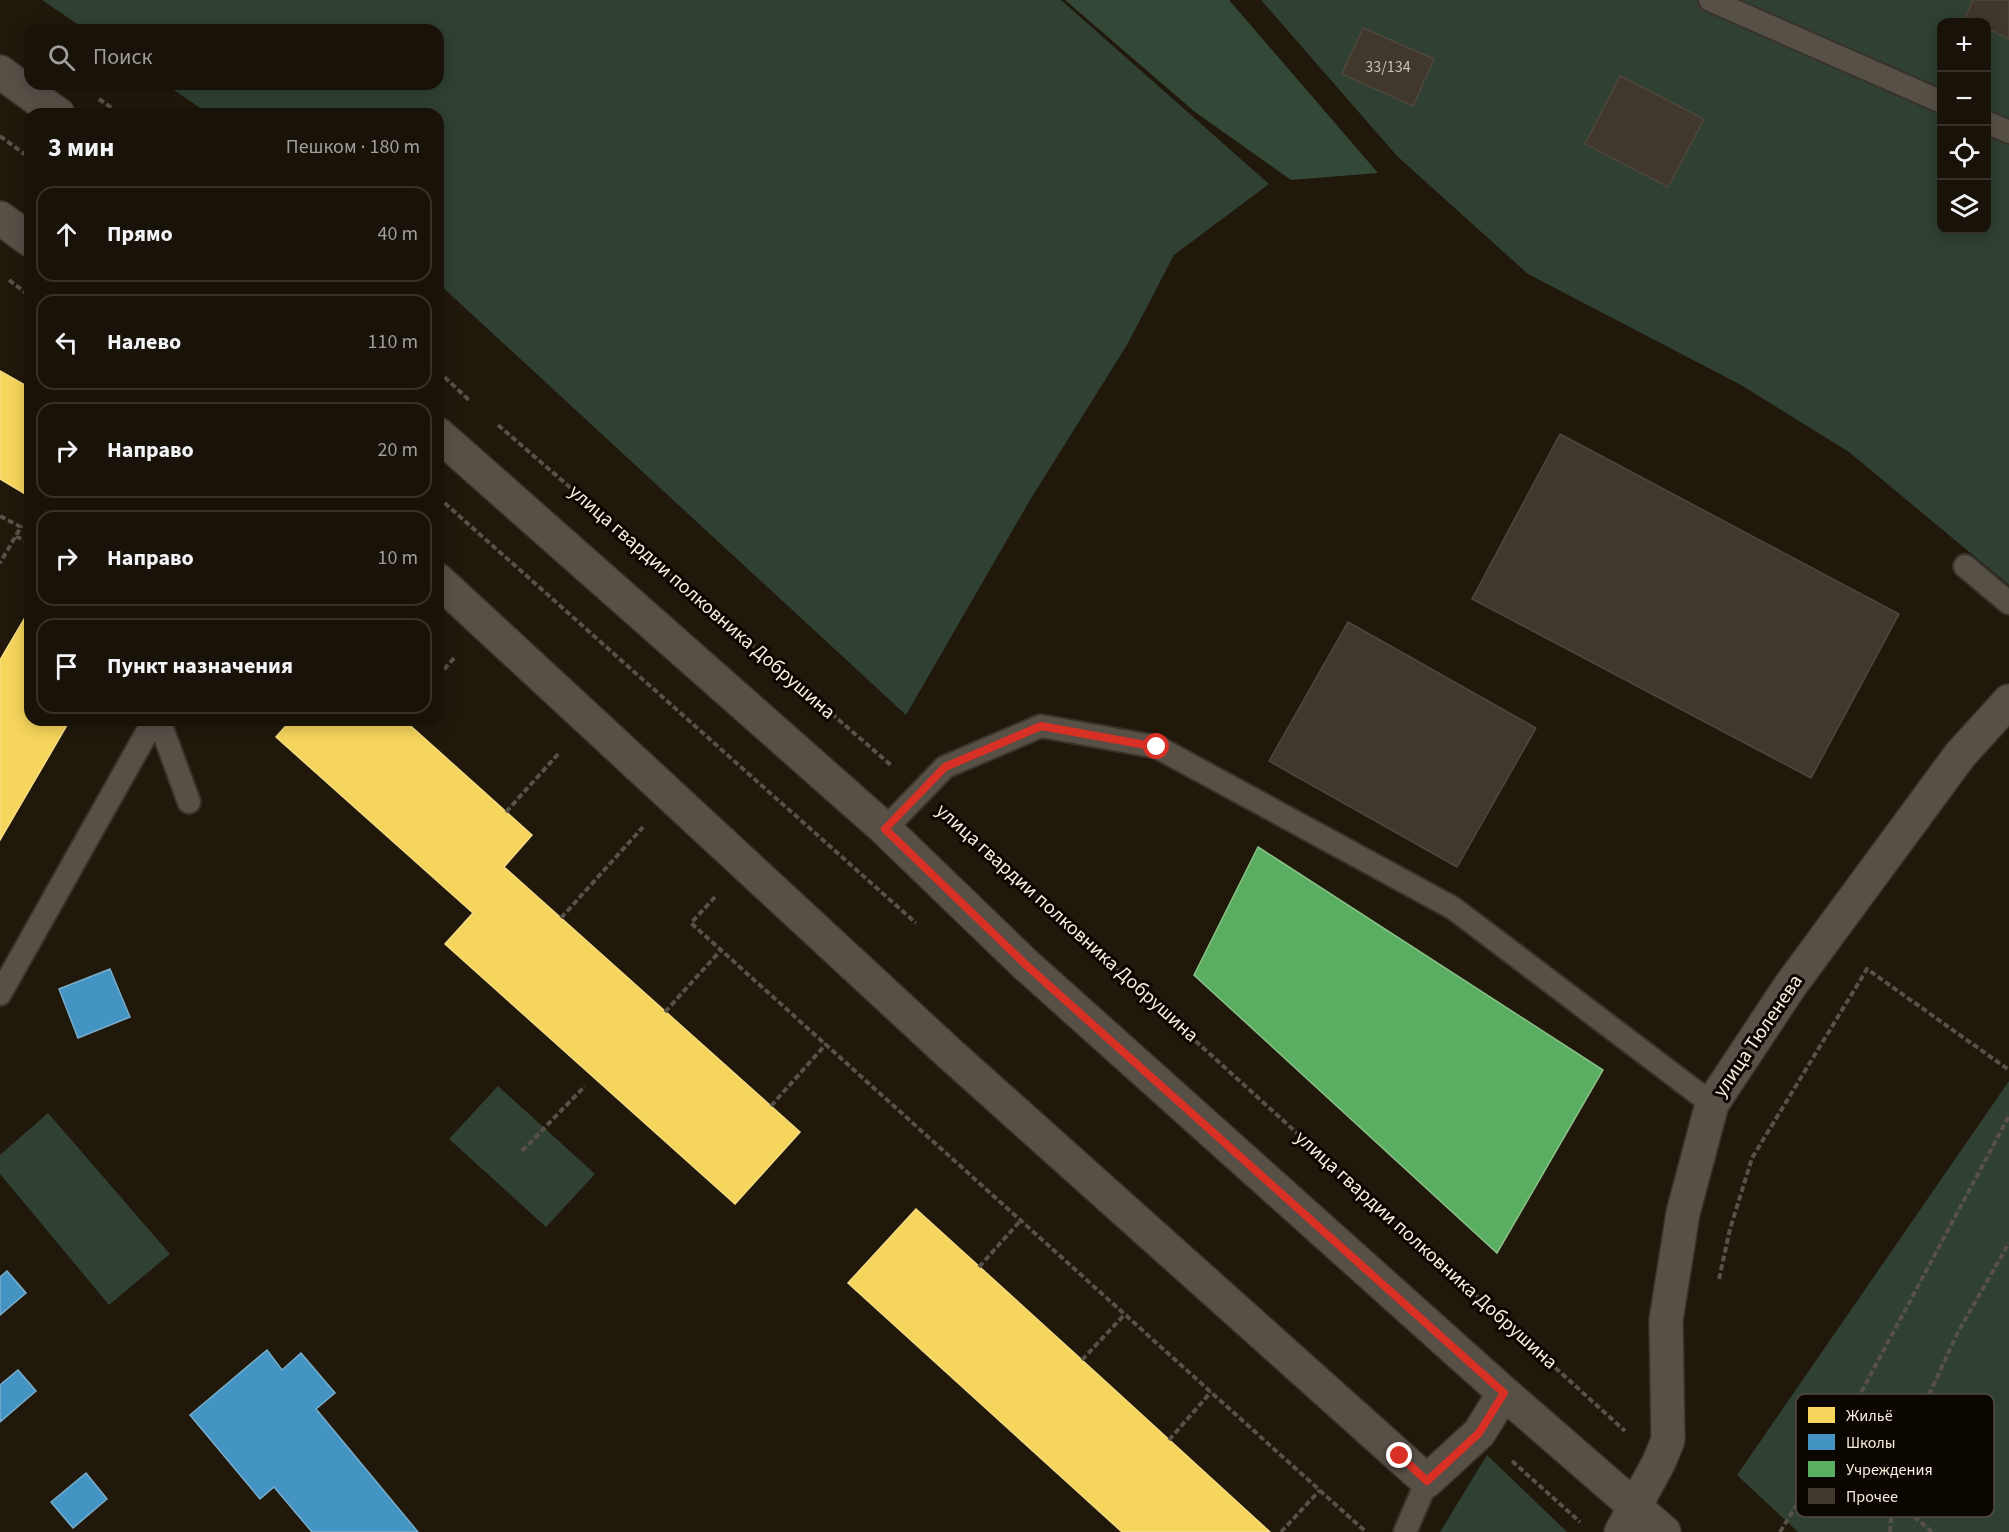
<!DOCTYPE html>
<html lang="ru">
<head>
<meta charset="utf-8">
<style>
	:root { --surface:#181208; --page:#252016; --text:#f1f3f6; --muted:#9f9e9c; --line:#363229 }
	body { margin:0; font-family:"Source Sans 3",sans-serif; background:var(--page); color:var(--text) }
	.controls { position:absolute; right:18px; top:18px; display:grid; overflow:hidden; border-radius:12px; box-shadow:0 3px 15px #0003 }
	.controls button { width:54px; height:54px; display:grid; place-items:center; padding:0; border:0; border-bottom:2px solid var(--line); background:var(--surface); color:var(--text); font:30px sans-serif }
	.stop { position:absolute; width:18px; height:18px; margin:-14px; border:4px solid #d93025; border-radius:50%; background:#fff }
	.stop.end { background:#d93025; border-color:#fff; box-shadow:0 2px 6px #0008 }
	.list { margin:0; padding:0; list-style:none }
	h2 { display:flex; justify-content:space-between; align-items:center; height:78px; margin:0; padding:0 24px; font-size:26px }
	h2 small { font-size:20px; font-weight:400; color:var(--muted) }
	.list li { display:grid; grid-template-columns:39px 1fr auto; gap:18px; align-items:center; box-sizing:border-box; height:96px; margin:0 12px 12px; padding:0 12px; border:2px solid var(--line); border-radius:18px }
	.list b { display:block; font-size:22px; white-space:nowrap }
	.list em { font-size:20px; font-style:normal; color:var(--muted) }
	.icon { flex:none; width:33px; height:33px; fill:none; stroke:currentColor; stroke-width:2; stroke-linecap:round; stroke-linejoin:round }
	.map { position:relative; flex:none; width:2009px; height:1532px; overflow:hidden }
	.search { position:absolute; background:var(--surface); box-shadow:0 3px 15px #0003; left:24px; top:24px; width:420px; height:66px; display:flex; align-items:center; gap:15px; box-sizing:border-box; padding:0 21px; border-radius:18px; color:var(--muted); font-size:22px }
	.panel { position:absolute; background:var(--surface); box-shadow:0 3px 15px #0003; left:24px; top:108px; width:420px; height:618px; border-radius:18px }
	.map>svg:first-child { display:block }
	.green { fill:#304032; fill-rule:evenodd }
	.forest { fill:#334837 }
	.homes { fill:#f6d55c; stroke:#f7dc83; stroke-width:1.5 }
	.schools { fill:#4393c3; stroke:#79aecb; stroke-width:1.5 }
	.public { fill:#5aae61; stroke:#89c186; stroke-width:1.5 }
	.building { fill:#40382d; stroke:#4e473c; stroke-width:1.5 }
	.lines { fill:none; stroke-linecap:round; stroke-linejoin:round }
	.lane-casing { stroke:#38332a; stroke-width:26 }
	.street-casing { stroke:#38332a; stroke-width:36 }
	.path { stroke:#575148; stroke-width:4; stroke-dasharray:6 3; stroke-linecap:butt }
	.lane { stroke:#575047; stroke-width:22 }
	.street { stroke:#575047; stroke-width:33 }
	.route { stroke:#d93025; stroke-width:8 }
	.labels { text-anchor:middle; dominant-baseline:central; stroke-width:6; stroke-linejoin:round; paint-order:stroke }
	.number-label { font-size:16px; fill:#cac0b2 }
	.street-label { font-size:20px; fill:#f8edde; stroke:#0c0601 }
	.key { fill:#0c0601; stroke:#534b43; stroke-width:1.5 }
	.key-label { font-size:16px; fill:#f8edde }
</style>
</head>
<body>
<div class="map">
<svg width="2009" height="1532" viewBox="0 0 2009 1532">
	<rect width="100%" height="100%" fill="#20180b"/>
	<path class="green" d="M42,0H1061L1269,184L1174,255L1127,345L1030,500L906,715L438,283V114H209L165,84H438V30H86Z
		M1261,0H2009V585L1849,452L1741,385L1528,274L1397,156ZM1942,22H1986V230H1942Z
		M2009,1081V1532H1798L1737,1475Z
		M498,1086L595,1174L546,1227L449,1139Z
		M48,1113L170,1254L109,1305L0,1174V1155Z
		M1487,1455L1567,1532H1440Z"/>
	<path class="forest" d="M1065,0H1229L1378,173L1291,180L1195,112Z"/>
	<path class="homes" d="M0,371L30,388V497L0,479Z
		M30,609V720H70L0,840V660Z
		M291,720H404L532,835L504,867L800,1132L735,1204L445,944L473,913L276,737Z
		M916,1209L1082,1360L1270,1532H1122L848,1283Z"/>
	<path class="schools" d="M110,969L130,1017L78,1038L59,989Z
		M7,1271L26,1293L0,1315V1277Z
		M267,1350L282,1370L301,1353L335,1393L316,1409L418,1532H312L274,1487L260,1499L190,1415Z
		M18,1370L36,1391L0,1422V1385Z
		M86,1473L107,1499L73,1528L51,1502Z"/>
	<path class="public" d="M1258,847L1603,1070L1497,1253L1194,975Z"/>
	<path class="building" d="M1973,0H2009V39L1986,28V22H1974L1965,18Z
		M1363,28L1434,59L1413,106L1342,74Z
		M1620,76L1704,119L1668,187L1585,144Z
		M1560,434L1899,614L1811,778L1472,599Z
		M1348,622L1536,728L1457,867L1269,761Z"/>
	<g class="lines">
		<g class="lane-casing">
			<path id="lane" d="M1710,0L1942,102
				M1986,122L2009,132
				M1965,566L2009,603
				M159,720L189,802
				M885,829L945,767L1041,726L1157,747L1453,908L1712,1104
				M0,994L154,720
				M1405,1532L1427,1481"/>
		</g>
		<g class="street-casing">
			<path id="street" d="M0,72L58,114
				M0,218L30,240
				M438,434L885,829L1025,964L1504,1393L1664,1532
				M438,580L949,1053L1427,1481L1479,1433L1504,1393
				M1621,1532L1659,1462L1668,1440L1666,1320L1683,1213L1712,1104L1790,986L1960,755L2009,701"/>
		</g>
		<path class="path" d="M99,99L120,114
			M0,136L30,158
			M9,280L30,296
			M438,371L470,401
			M498,425L892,766
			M438,497L916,923
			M0,516L21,527L0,563
			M16,536L30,544
			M438,676L456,656
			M506,812L560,752
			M949,817L1625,1431
			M715,897L691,923L1366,1532
			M561,918L643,827
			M665,1012L721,950
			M771,1106L826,1044
			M522,1151L585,1086
			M979,1267L1021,1220
			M1719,1279L1730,1229L1752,1158L1867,969L2009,1070
			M1082,1360L1125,1314
			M1169,1440L1211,1392
			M1833,1445L1932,1532
			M1512,1461L1580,1522
			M1281,1532L1320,1490
			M1780,1532L1833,1445L2009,1116
			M1890,1532L1893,1496L1913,1429L1958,1332L2009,1243"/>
		<use href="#lane" class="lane"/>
		<use href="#street" class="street"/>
	</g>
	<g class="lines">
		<path class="route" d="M1157,747L1041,726L945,767L885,829L1025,964L1504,1393L1479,1433L1427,1481L1400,1456"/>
	</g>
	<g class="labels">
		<g class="number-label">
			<text x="1388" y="67">33/134</text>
		</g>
		<g class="street-label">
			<text transform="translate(702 602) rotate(41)">улица гвардии полковника Добрушина</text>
			<text transform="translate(1067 923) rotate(42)">улица гвардии полковника Добрушина</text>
			<text transform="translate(1758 1036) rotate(-56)">улица Тюленева</text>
			<text transform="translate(1426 1250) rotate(42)">улица гвардии полковника Добрушина</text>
		</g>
	</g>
	<rect x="1796" y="1394" width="198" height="123" rx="9" class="key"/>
	<rect x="1808" y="1407" width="27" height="16" fill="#f6d55c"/>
	<rect x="1808" y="1434" width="27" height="16" fill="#4393c3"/>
	<rect x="1808" y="1461" width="27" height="16" fill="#5aae61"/>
	<rect x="1808" y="1488" width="27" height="16" fill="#40382d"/>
	<g class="key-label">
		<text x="1846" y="1421">Жильё</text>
		<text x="1846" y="1448">Школы</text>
		<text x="1846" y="1475">Учреждения</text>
		<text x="1846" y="1502">Прочее</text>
	</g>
</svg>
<div class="controls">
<button>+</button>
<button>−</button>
<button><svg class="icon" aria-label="locate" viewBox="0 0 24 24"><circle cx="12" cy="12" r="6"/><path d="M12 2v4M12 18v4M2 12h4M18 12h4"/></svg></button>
<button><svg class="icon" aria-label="layers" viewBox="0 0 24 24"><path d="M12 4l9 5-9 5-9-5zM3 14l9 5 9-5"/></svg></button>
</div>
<div class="stop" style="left:1157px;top:747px"></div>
<div class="stop end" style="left:1400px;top:1456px"></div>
<div class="search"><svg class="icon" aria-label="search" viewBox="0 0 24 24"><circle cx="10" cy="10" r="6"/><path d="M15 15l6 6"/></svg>Поиск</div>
<section class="panel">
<h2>3 мин<small>Пешком · 180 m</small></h2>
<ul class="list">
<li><svg class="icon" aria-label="ahead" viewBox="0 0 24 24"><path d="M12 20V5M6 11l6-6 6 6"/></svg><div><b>Прямо</b></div><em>40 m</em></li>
<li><svg class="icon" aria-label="left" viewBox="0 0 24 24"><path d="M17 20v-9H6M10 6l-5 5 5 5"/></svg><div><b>Налево</b></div><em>110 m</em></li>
<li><svg class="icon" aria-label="right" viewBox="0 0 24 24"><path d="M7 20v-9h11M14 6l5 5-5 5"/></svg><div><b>Направо</b></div><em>20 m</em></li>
<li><svg class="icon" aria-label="right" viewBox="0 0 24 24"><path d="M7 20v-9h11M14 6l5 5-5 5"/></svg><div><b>Направо</b></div><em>10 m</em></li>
<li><svg class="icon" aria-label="arrive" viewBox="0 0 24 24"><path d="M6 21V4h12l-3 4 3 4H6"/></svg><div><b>Пункт назначения</b></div></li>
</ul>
</section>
</div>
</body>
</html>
